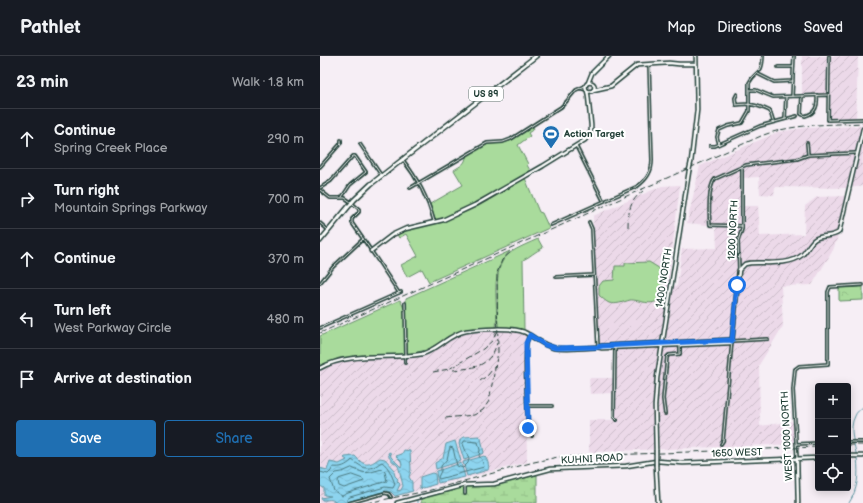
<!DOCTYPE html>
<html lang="en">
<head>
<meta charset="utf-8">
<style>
	:root { --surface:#171b24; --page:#20242c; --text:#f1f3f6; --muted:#9ea1a6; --line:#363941; --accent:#1f6fb2 }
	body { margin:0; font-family:"Balsamiq Sans",sans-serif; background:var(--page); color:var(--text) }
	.controls { position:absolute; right:12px; bottom:12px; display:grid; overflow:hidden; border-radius:4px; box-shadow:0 2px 10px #0003 }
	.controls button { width:36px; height:36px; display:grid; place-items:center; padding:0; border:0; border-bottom:1px solid var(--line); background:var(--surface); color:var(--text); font:20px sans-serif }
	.stop { position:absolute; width:12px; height:12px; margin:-9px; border:3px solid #1a73e8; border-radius:50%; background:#fff }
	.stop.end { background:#1a73e8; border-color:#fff; box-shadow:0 1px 4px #0008 }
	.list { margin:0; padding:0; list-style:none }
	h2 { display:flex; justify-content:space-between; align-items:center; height:52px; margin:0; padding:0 16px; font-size:17px }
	h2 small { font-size:13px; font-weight:400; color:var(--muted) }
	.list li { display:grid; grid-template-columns:26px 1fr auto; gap:12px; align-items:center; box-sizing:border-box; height:60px; padding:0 16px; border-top:1px solid var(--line) }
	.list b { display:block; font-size:15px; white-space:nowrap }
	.list p { margin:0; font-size:13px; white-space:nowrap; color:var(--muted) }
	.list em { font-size:13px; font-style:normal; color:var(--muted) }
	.actions { display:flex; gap:8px; padding:12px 16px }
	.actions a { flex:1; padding:9px 0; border:1px solid var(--accent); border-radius:4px; text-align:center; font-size:14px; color:var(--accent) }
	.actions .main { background:var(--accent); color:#fff }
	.icon { flex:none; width:22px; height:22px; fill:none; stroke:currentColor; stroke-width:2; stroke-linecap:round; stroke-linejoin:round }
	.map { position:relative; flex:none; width:543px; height:447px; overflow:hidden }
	header { display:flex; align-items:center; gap:24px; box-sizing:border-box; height:56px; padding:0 20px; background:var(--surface); border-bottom:1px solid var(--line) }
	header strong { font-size:19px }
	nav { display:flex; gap:22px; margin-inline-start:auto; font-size:14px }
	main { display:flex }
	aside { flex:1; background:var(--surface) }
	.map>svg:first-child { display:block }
	.industrial { fill:url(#industrial-furrows) }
	.grass { fill:#a9db9c; stroke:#648c68 }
	.wetland { fill:url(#wetland-marsh); stroke:#648c68 }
	.park { fill:url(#park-crowns); stroke:#648c68 }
	.water { fill:url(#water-waves); stroke:#6198a4 }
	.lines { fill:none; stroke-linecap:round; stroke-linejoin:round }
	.shore { stroke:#4b797f; stroke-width:1 }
	.stream { stroke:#6198a4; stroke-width:1 }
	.street-casing { stroke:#1f3d34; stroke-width:4 }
	.secondary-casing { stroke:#1f3d34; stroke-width:5.5 }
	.primary-casing { stroke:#1f3d34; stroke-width:6 }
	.street { stroke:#fff; stroke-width:1 }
	.secondary { stroke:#fff; stroke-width:2.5 }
	.primary { stroke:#fff; stroke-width:3 }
	.rail { stroke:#1f3d34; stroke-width:1; stroke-dasharray:6 3; stroke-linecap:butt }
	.secondary-bridge-casing { stroke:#1f3d34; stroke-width:5.5; stroke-linecap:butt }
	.secondary-bridge { stroke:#fff; stroke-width:2.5 }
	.route { stroke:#1a73e8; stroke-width:5 }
	.labels { text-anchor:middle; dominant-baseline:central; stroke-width:4; stroke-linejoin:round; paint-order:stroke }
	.shield { fill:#fff; stroke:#627771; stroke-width:1 }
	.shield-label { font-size:9px; font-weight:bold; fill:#1f3d34 }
	.poi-label { font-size:10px; font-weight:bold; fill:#1f3d34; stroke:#fff; text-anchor:start }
	.street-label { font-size:10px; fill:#1f3d34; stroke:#fff }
</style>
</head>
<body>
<header>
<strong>Pathlet</strong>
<nav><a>Map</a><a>Directions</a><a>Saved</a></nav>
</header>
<main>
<aside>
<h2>23 min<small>Walk · 1.8 km</small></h2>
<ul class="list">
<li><svg class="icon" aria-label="ahead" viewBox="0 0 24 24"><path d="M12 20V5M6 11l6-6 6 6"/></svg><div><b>Continue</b><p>Spring Creek Place</p></div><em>290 m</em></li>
<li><svg class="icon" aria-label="right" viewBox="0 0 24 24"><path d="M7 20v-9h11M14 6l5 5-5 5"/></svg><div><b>Turn right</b><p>Mountain Springs Parkway</p></div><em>700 m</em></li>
<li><svg class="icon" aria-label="ahead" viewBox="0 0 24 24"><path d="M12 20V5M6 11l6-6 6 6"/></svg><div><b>Continue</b></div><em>370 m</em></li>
<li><svg class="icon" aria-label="left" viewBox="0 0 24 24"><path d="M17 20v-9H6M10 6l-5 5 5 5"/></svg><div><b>Turn left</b><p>West Parkway Circle</p></div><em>480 m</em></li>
<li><svg class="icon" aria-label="arrive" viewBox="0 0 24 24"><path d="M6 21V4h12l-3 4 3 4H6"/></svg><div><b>Arrive at destination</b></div></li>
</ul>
<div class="actions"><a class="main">Save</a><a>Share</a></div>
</aside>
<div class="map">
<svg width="543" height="447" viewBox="0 0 543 447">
	<defs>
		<pattern id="industrial-furrows" width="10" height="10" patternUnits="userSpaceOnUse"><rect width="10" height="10" fill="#ecd9e9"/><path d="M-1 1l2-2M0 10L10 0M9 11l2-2" fill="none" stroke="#cabbc8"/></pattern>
		<pattern id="wetland-marsh" width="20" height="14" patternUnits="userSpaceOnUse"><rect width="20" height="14" fill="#a9db9c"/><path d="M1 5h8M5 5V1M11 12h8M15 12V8" fill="none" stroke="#91bd87"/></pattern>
		<pattern id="park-crowns" width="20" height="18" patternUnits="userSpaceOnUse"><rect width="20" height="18" fill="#a9db9c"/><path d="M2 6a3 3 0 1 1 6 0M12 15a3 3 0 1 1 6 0" fill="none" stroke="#91bd87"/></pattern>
		<pattern id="water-waves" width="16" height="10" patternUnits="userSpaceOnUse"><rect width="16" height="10" fill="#8dd4ef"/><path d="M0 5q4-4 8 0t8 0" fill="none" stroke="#79b7ce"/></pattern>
	</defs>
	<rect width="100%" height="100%" fill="#f6eef5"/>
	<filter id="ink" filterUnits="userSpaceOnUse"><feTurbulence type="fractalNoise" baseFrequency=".025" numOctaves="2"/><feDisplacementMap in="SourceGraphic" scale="8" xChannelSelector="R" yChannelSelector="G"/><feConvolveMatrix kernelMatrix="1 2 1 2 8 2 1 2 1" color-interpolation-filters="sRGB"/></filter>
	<g filter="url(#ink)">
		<path class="industrial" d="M482,0H538L536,63L508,64V39H482Z
			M543,70V130L529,132L455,131L454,139L440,138L439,121L422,122V150H438L440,180L484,178L485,150L497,141L527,140L518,180L513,194L492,229L461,230L463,270L439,309L440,370L475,365L477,388L269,396V364H292V337L270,338L269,322H293V295L291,293H278L273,160L342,130L360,129L348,229L357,230L362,193L397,192L396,171L390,172L388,169L367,167L380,110L458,76L484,72Z
			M191,274L204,277L207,280L205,287L207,406L73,441L69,437L65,436L26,447H0V313L12,307L24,304L102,299L115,294L128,284L145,276Z"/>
		<path class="grass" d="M213,71L214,73L208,77L210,80L198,89L208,108L207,109L211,116L160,145L124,162L115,164L110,148L143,129L134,114C140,110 146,108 146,100L168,88L182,87L190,85Z
			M205,122L219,156L222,157L229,172L109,226L102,213L87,221L81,209L98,200L86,178L79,182L77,178C94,170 113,169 131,162C157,153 181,137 205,122Z
			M218,183L223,192C215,195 210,201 203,204L204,274L195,272L179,273C176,264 178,251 177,242C177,200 182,199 218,183Z
			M190,195C168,217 179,244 176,272L141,275L126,282L107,294L87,298L86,242Z
			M329,206L342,214C343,222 344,235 340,242C333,252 318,243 310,244C303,246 296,249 289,247C285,245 282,242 279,239V230L283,225L294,224L295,210H305V207Z
			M80,244L84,252L85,258V298L19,302L0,311V280Z"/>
		<path class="wetland" d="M217,419V447H101V442L148,430H164Z"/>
		<path class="park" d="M543,231V244L519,245V232Z"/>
		<path class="water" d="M159,380L161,382L164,397L144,404L139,388L140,384L144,381Z
			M135,385L141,405L116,413L115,407L123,402L126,388Z
			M84,394L90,395L91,414L89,421L92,426V433L93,435L75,440L71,436L66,435L24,447H16C11,441 8,445 2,444L1,442L11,440L4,439V432L0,430V412L7,414L10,406L19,408L27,404L24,402L25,401L35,400C45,411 48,410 60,402L65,403L75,414L74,416L75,420L78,423L77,425L80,428L77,435L81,434L83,430C82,425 79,412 78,410C73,405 69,404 68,397L70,396L71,401L81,411L82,409L81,405L76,400L82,398Z
			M164,400C167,402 170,410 168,414L147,420L143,406Z
			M141,407L145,421L118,427L116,417L117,415Z
			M112,417L115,418L116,428L100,433V421Z"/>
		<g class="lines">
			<path class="shore" d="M145,385L158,386L160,394L159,400L162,404L164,411L119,423L118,421L121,415V410L127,403L130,391L133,392L137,410L143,412L148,407L149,403L143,388Z
				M32,412C47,419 47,417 62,413L65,416L67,425L28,437L22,440L14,435L10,423L16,417L22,416Z
				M0,416L8,418L11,415L13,411C21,412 26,410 32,404C38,408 45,415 53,411C57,410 59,407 62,406C69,411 72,420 75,428L73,432L65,431L30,441L27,443V447
				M32,419L43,423L44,425L24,432L19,430L18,425L19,423Z"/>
			<path class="stream" d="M97,444V447
				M529,447C538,433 539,419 537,402C535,389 528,373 535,360C536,356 541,353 543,351"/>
			<g class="street-casing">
				<path id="street" d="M509,0L508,64L543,63
					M458,11H473
					M438,18L454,26L473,25
					M260,32L266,34
					M430,34H436L453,41L507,39
					M417,38L415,42L416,49C430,47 437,49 450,55L453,65
					M472,40L474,0
					M482,40L481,58L485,60C496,57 498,50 497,39
					M465,63L466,41
					M487,87L488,98
					M40,88L61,119
					M399,88L397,81L399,74L408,70L422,67L429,55V27C436,13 442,21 443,0
					M256,90L283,144
					M390,90H395L440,70L477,60
					M83,104C98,123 108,143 114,165
					M0,111L21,87V84
					M0,132L11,125L33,100H35L46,116L30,129L22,141
					M90,132L167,87L183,86L191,83L241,51L246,46L256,34L265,30
					M0,134L10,142H25L31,146
					M33,148L39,153V156L32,163V167L50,193
					M269,166L272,173L278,290
					M0,167L8,174
					M231,169L318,130C327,123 332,116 332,104L329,9
					M422,170L390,169C389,159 388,130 395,123L426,109L477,103L488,99L536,97
					M52,196L79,237
					M419,213L418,185L422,173V111
					M236,221L274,219
					M0,227L13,211L43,183
					M85,247L86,299
					M0,272L81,236
					M209,280C202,293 208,354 208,372L209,376L212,380
					M295,292L294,361L297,364
					M85,301V307
					M208,350H232
					M345,358L343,343L347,301L349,299L360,298V289
					M528,386H543
					M401,388L403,385L412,285L448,283
					M477,388L498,387
					M477,402L473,334L475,313L479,310L508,308V236L510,231L543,229
					M145,429V438
					M29,447L65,437L69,438L71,441"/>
			</g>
			<g class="secondary-casing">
				<path id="secondary" d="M265.5 31a4.5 4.5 0 1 1 9 0a4.5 4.5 0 1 1-9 0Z
					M268,27L272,17L289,0
					M273,34L291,30L317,9L349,7L359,8H376
					M371,106L377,54L376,0
					M51,195L72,179L85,173L123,164L155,149L223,110L265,84L271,75V69L268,39L267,35
					M412,285L419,214L425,208L430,207C446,206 469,210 482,199C487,195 489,187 495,183C503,178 512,182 519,176L543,73
					M278,291L282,292L410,287L412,285
					M0,312C31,295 69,304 102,298C119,293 129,278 146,275C159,273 193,271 204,276C214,281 223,289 234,292C248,294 264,292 278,291L282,290L409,284L412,285
					M336,394L335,350L337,322L369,115
					M528,400H543
					M477,403L478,447
					M336,410L338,447
					M77,447L145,429L174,428L230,413L306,410L337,405L363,407L498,402"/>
			</g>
			<g class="primary-casing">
				<path id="primary" d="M0,185L34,144L51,128L216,0"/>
			</g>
			<use href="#street" class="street"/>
			<use href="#secondary" class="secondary"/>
			<use href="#primary" class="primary"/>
			<path class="rail" d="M308,171C308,156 310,144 323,135
				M0,277L441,80C474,67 509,69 543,67
				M133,314C154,312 170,311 177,287
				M113,316L129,313L163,293L173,284L177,274
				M160,325L168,319L175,310
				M125,362L154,359L163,354L169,345L178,296L177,217L182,204L193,194
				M528,389H543
				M47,447L107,435L214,406L238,401L498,391"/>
			<g class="secondary-bridge-casing">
				<path id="secondary-bridge" d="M369,115L371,106
					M336,394V410"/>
			</g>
			<use href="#secondary-bridge" class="secondary-bridge"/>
		</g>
	</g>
	<g class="lines" filter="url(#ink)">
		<path class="route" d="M208,372L206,287L210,279L225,289L236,292L278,291L282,290L409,284L412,285L417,229"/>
	</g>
	<defs>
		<g id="stadium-pin" transform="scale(0.9)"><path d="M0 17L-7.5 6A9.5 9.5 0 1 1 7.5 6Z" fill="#1f6fb2" stroke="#fff"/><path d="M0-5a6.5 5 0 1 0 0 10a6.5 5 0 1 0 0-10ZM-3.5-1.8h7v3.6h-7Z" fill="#fff"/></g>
	</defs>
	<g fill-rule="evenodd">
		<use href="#stadium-pin" x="231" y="78"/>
	</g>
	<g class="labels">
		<rect class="shield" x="149" y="31" width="34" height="14" rx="3"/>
		<g class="shield-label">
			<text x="166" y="38">US 89</text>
		</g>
		<g class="poi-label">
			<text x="244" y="78">Action Target</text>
		</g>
		<g class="street-label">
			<text transform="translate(413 174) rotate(-87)">1200 NORTH</text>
			<text transform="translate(344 222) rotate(-81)">1400 NORTH</text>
			<text transform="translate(467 380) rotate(-93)">WEST 1000 NORTH</text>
			<text transform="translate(417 397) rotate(-2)">1650 WEST</text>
			<text transform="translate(272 403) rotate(-3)">KUHNI ROAD</text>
		</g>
	</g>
</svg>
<div class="controls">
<button>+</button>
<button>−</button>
<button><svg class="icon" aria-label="locate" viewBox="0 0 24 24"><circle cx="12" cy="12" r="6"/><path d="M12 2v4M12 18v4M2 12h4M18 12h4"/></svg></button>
</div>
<div class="stop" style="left:417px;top:229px"></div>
<div class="stop end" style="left:208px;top:372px"></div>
</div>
</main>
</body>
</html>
